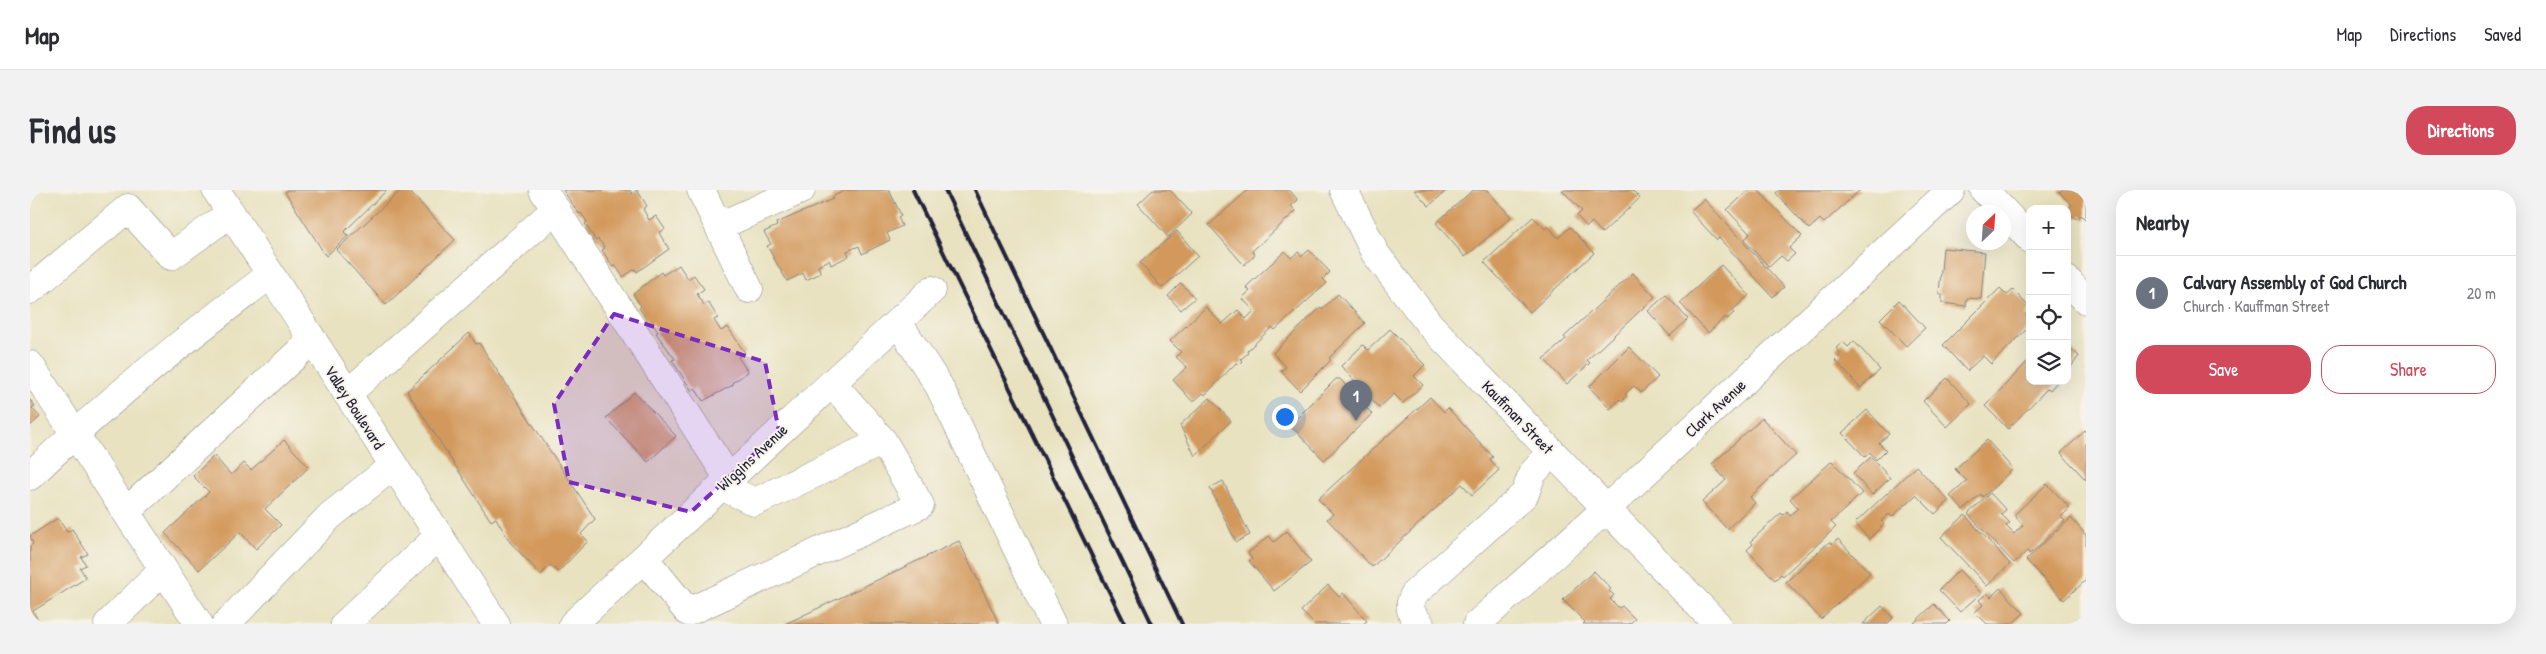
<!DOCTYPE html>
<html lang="en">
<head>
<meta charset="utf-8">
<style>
	:root { --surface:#fff; --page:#f2f2f3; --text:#2b2b33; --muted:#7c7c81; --line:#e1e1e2; --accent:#d1495b }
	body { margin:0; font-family:"Patrick Hand",sans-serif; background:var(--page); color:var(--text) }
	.controls { position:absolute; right:15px; top:15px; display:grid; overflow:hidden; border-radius:10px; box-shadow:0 5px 20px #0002 }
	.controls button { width:45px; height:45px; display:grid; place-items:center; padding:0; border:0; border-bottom:1px solid var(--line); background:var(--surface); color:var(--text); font:25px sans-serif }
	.compass { position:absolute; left:1936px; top:15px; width:45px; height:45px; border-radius:50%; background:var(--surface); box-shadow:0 5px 20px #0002; rotate:25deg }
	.you { position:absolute; left:1254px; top:226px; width:18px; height:18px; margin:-12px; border:4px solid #fff; border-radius:50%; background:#1a73e8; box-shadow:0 0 0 8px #1a73e833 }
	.badge { display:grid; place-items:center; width:32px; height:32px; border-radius:50%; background:var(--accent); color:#fff; font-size:16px; font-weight:700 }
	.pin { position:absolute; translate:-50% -41px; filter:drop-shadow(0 1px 2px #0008) }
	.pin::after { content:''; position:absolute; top:26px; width:18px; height:15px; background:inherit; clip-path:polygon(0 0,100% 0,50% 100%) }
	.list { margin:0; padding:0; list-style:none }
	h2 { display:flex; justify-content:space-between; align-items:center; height:65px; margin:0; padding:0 20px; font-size:21px }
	h2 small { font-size:16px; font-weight:400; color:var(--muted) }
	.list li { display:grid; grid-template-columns:32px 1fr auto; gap:15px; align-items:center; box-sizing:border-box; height:75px; padding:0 20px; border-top:1px solid var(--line) }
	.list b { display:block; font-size:19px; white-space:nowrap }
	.list p { margin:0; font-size:16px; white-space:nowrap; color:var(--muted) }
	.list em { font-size:16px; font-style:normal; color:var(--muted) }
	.actions { display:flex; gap:10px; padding:15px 20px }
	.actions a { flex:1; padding:11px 0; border:1px solid var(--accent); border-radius:20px; text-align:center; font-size:18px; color:var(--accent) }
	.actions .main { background:var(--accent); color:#fff }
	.icon { flex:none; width:28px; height:28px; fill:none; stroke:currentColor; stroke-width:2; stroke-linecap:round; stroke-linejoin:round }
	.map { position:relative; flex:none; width:2056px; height:434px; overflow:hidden; border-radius:20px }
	header { display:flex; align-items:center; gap:30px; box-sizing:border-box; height:70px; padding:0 25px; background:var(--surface); border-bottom:1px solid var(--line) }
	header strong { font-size:24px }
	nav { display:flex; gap:28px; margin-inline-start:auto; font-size:18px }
	.intro { display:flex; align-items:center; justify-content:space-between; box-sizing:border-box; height:120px; padding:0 30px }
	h1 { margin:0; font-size:35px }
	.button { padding:12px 22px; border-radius:20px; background:var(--accent); color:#fff; font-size:18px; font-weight:700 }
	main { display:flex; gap:30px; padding:0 30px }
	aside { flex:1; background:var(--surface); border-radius:20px; box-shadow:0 5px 20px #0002 }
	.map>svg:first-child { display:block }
	.building { fill:#d3995c }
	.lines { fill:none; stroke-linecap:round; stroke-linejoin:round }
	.minor-casing { stroke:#85827e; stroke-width:29 }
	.major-casing { stroke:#85827e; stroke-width:29 }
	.minor { stroke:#fff; stroke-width:28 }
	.major { stroke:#fff; stroke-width:28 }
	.rail { stroke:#22223b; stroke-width:4 }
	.marked { fill:#7b2cbf; fill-opacity:0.2; stroke:#7b2cbf; stroke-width:4; stroke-dasharray:10 6; stroke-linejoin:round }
	.labels { text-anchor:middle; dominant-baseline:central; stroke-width:4; stroke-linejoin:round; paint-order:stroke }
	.street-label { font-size:16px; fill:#22223b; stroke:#f7f3e8 }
</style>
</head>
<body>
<header>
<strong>Map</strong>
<nav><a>Map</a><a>Directions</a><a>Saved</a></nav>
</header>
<div class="intro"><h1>Find us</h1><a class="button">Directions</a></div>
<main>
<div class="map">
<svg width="2056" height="434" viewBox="0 0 2056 434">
	<rect width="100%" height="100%" fill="#f7f3e8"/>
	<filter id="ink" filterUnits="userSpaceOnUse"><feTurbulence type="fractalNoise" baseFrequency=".02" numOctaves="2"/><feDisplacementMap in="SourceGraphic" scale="10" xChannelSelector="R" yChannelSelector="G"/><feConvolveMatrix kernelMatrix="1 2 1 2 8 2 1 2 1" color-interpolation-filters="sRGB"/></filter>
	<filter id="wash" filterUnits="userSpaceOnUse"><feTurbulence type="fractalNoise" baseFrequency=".0096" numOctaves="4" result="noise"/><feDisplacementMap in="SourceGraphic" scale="20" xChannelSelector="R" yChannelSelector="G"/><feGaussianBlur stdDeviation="1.12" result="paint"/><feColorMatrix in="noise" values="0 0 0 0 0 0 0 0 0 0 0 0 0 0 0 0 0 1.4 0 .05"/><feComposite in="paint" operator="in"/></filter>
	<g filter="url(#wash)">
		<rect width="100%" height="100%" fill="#e8e2c0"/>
		<g id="blocks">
			<path class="building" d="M258,0H357L314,42L318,46L296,66L255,2Z
				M371,0H378L425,50L356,115L306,60Z
				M533,0H600L602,4L607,0L617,16L613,19L619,30L626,26L635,39L629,43L639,59L607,82L605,79L593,87L585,75L583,77L572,60L575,58L568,49L566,51L555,34L557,32L551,23L549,24Z
				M816,0H859L871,25L868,27L872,36L857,43L860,50L832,64L829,56L817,61L819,66L801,75L799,70L788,76L791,83L776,90L773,83L757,91L737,56L741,54L734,42L747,36L746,33L803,9L802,7Z
				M1123,0H1140L1162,24L1138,47L1108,14Z
				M1218,0H1259L1268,10L1261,16L1266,21L1222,61L1225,65L1214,75L1179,35Z
				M1384,0H1417L1399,16Z
				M1443,0H1457L1481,27L1435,67L1406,33Z
				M1532,0H1602L1610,8L1572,43L1562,32L1557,37L1547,26L1552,21Z
				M1719,0H1728L1772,46L1759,58L1765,64L1757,71L1751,66L1739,77L1714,50L1720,44L1697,20Z
				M1749,0H1830L1794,33L1790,29L1779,39L1746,3Z
				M2032,0H2056V30L2051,25L2046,29L2037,20L2042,15L2029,2Z
				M1674,9L1754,97L1743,107L1689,48L1687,50L1660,21Z
				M1503,27L1515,39L1518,36L1528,48L1540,37L1564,63L1500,122L1454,72Z
				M1147,41L1168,66L1132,98L1110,73Z
				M1913,58L1955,62L1951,109L1937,108L1936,116L1912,113V104H1909Z
				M1279,60L1300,82L1293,89L1297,93L1245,140L1242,137L1217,161L1218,163L1211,169L1213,171L1209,175L1206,173L1175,205L1173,203L1163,212L1143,190L1157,177L1146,167L1151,162L1140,151L1176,117L1192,134L1208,120L1216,129L1224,121L1212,108L1220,101L1216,97L1255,61L1261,68L1268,62L1272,66Z
				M649,75L658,89L664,85L674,99L667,104L674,115L678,112L688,128L684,130L691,141L698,137L715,163L708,167L718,182L702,193L703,195L673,211L665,198L662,201L642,170L645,169L626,143L628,142L622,133L620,135L609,118L611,116L603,104L631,82L633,85Z
				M1691,75L1719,105L1702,121L1704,123L1697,129L1695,127L1678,143L1650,113Z
				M1603,83L1625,107L1557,170L1560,173L1537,194L1514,169L1536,149L1534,147Z
				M1151,93L1165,108L1151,120L1138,106Z
				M1970,98L1977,105L1983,100L2000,118L1996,125L2000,129V136L1961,174L1953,166L1937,181L1913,155Z
				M1308,104L1335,133L1299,168L1301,170L1270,201L1251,181L1256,177L1243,163L1291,117L1292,119Z
				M1636,105L1658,129L1640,146L1618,121Z
				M1869,110L1895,138L1876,156L1850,129Z
				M1360,139L1395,175L1384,186L1393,195L1373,213L1364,204L1349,218L1311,176L1333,155L1338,160Z
				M439,143L446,154L449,153L565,329L551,344L558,351L528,382L520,375L511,385L480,352L466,328L461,331L377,201Z
				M1824,151L1850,180L1830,198L1805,170L1811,164L1806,158L1813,152L1818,157Z
				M2037,155L2049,166L2037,182Z
				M1599,157L1628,187L1611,203L1604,196L1595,204L1597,206L1592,211L1590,209L1580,219L1559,197Z
				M2000,169V191H2028L2020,200L2018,198L1978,239L1955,216Z
				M1917,188L1941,214L1917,237L1893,211Z
				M1306,189H1310L1342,224L1294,270L1260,235Z
				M604,202L646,246L618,272L576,228Z
				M1400,207L1414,222L1418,218L1463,267L1460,269L1469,280L1442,305L1432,294L1342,377L1297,329L1303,324L1288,309Z
				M1180,208L1201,231L1165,266L1150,235Z
				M0,210L5,216L2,218L10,227L0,236Z
				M1837,220L1859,244L1849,253L1856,260L1846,270L1840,262L1835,267L1812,243Z
				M1732,228L1766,265L1720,307L1725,313L1697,339L1672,312L1696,290L1682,274Z
				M2056,240V290L2031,263Z
				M254,250L279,277L235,319L251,335L226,359L210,342L169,380L135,343L179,302L163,286L184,266L201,285L214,273L221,280Z
				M1957,250L1983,279L1953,307L1951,304L1933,320L1920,306L1937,291L1925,279Z
				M1841,267L1860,288L1842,305L1823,283Z
				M1802,271L1832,303L1801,332L1806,337L1753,386L1751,384L1745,390L1717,360L1723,354L1721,351L1751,323L1753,325L1757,321L1760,325L1768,318L1760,309Z
				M1886,276L1919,311L1905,324L1886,305L1862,327L1859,324L1851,331L1854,334L1839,349L1825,333Z
				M1193,291L1220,345L1206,352L1180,298Z
				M2017,294L2040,318L2031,327L2035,331L2000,364L1997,361L1984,373L1938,324L1960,303L1976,320L1971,324L1980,333L1976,336L1984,344L1993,335L1984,325Z
				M1935,325L1980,374L1957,396L1911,347Z
				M28,328L37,342L42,339L58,364L51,367L56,375L50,378L56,388L3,421L10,434H0V356L3,354L0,346Z
				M2041,328L2056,345V390L2034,410L1996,370Z
				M1257,341L1281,372L1244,401L1219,371L1222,369L1218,363L1239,346L1244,352Z
				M1808,349L1840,383L1791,429L1756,392L1799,352L1802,354Z
				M929,351L969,434H755Z
				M1929,380L1951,403L1930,422L1909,400Z
				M1564,381L1581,399L1579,401L1584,405L1580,409L1589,418L1592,416L1605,429L1599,434H1553L1555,432L1533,410Z
				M1298,395L1309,407L1313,403L1337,431L1333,434H1284L1271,421Z
				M1970,398L1994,423L1982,434H1957L1945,422L1953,415L1949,410L1957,403L1961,407Z
				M1904,414L1920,431L1917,434H1883Z
				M1852,416L1863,428L1857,434H1833Z"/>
		</g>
	</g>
	<g filter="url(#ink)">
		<use href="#blocks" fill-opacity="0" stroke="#85827e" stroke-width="1"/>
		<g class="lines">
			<g class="minor-casing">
				<path id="minor" d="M513,0L699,289
					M671,0L719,99
					M1314,0L1345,63L1400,135L1687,434
					M1954,0L2000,49
					M689,36L771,0
					M2037,90L2056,110
					M0,100L98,18L141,66L201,23
					M868,132L909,196L1023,434
					M0,175L169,434
					M317,204L526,19
					M0,286C75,213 157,147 240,85
					M691,296L725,312L853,251
					M96,322L282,150
					M614,368L658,422L890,315L853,251L802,193
					M78,434L133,380
					M196,434L300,326L363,276
					M315,434L409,346
					M543,434L902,100
					M1390,434C1380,423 1377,416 1385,403L1495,304L1502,284L1522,262
					M1447,434L1577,318L1921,0"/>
			</g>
			<g class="major-casing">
				<path id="major" d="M186,0L466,434"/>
			</g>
			<use href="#minor" class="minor"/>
			<use href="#major" class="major"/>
			<path class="rail" d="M883,0L1095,434
				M915,0L1122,434
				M945,0L1152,434"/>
		</g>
	</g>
	<path class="marked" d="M584,124L735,172L749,241L661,322L539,292L524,214Z"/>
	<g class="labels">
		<g class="street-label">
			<text transform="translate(325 217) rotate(57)">Valley Boulevard</text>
			<text transform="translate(1685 218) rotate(-43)">Clark Avenue</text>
			<text transform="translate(1488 227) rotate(46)">Kauffman Street</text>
			<text transform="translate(722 267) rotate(-43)">Wiggins Avenue</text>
		</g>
	</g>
</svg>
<div class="controls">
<button>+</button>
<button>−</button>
<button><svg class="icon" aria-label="locate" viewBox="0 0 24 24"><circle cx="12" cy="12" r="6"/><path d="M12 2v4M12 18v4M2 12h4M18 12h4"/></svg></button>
<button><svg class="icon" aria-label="layers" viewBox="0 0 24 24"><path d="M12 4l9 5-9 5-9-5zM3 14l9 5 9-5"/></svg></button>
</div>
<svg class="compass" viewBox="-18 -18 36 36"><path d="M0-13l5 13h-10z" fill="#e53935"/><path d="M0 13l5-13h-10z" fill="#7c7c81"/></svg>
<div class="you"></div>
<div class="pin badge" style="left:1326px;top:231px;background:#6b7280">1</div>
</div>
<aside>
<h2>Nearby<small></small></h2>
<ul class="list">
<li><span class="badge" style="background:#6b7280">1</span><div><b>Calvary Assembly of God Church</b><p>Church · Kauffman Street</p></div><em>20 m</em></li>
</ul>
<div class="actions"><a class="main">Save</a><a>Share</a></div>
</aside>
</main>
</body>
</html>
